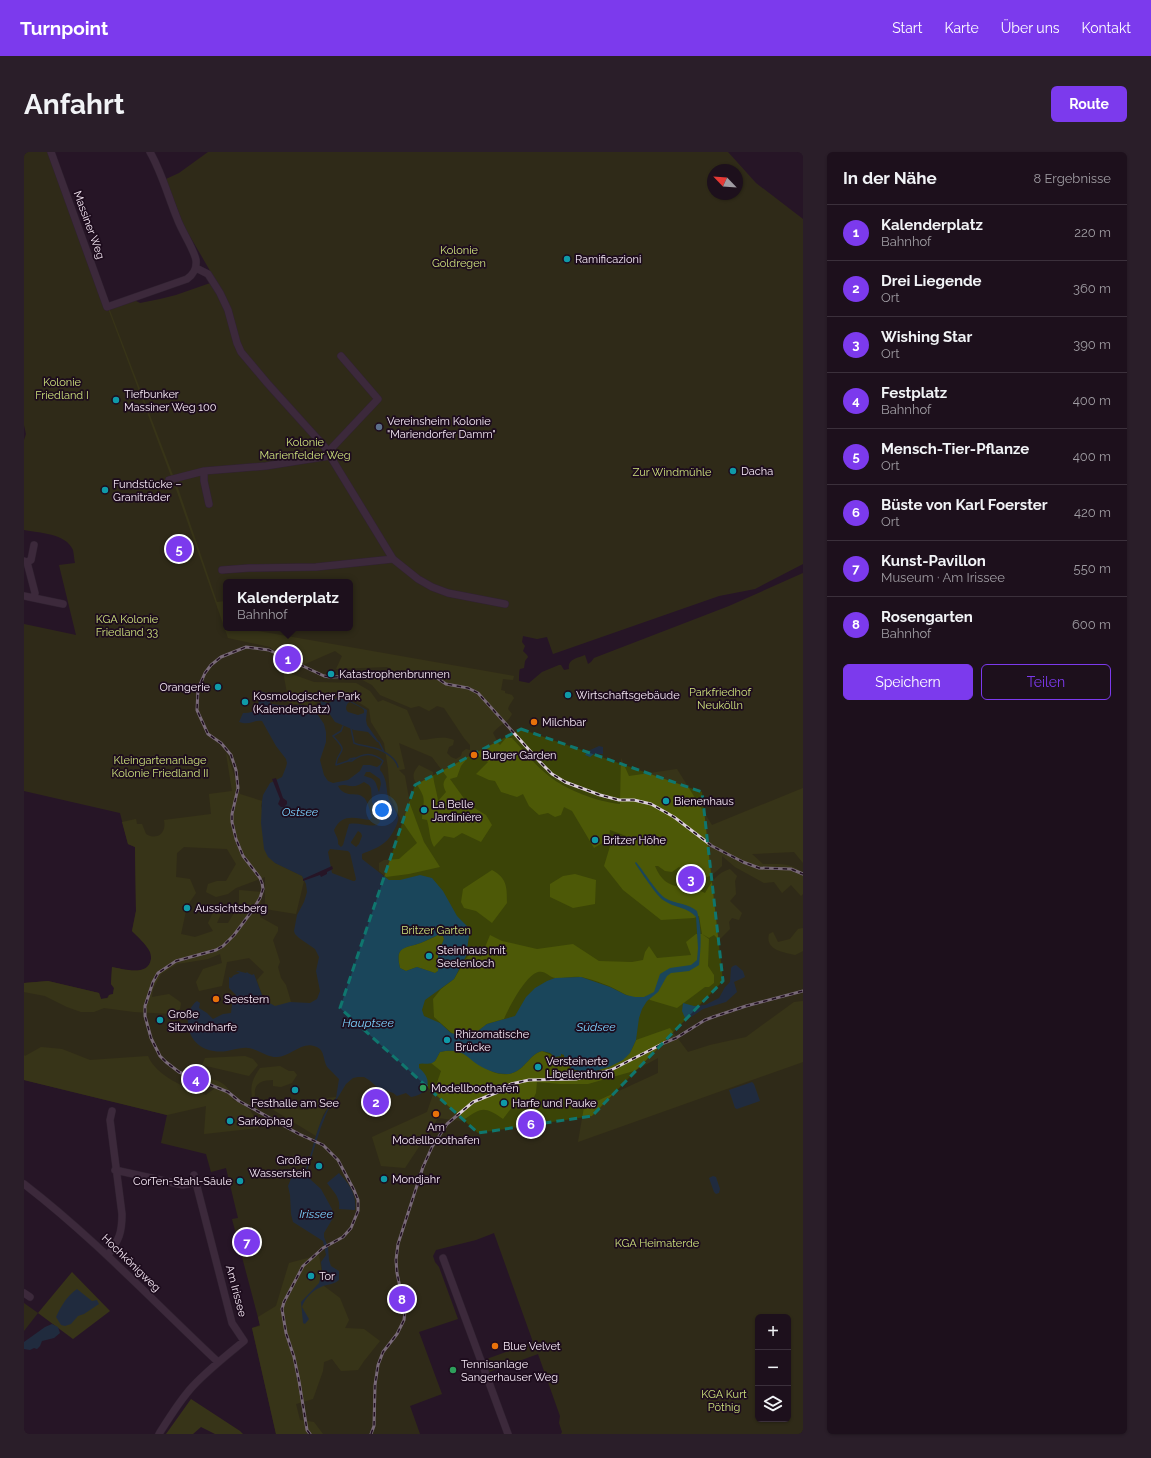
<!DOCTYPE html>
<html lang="de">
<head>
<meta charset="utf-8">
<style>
	:root { --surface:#1d101c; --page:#2a1e29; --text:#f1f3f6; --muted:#a09da3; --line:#3b303b; --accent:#7c3aed }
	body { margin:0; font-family:Raleway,sans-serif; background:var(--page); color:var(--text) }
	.controls { position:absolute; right:12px; bottom:12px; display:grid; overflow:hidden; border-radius:6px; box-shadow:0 1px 3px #0004 }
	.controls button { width:36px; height:36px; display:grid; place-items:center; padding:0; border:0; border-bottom:1px solid var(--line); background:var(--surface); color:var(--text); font:20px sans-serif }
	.compass { position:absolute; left:683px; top:12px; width:36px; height:36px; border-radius:50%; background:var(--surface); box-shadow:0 1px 3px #0004; rotate:295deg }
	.you { position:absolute; left:358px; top:658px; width:14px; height:14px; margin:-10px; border:3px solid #fff; border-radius:50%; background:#1a73e8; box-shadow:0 0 0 6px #1a73e833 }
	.badge { display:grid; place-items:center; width:26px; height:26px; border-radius:50%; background:var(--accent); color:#fff; font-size:13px; font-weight:700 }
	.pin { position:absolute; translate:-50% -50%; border:2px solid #fff; box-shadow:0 1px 4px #0006 }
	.popup { position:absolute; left:199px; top:427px; width:130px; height:52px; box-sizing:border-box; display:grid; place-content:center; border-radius:6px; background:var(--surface); filter:drop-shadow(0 1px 3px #0005); font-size:13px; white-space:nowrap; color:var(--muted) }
	.popup b { font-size:15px; color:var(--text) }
	.popup::after { content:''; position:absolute; left:50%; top:100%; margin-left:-8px; border:8px solid transparent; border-top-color:var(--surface) }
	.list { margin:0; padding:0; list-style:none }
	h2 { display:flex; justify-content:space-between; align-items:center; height:52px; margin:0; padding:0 16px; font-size:17px }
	h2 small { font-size:13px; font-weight:400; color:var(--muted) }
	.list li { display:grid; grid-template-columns:26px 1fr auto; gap:12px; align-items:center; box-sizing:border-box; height:56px; padding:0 16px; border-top:1px solid var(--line) }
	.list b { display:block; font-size:15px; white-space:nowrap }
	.list p { margin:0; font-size:13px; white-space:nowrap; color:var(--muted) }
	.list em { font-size:13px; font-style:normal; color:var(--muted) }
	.actions { display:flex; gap:8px; padding:12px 16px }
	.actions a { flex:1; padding:9px 0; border:1px solid var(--accent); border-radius:6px; text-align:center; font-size:14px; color:var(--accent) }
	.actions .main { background:var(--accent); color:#fff }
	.icon { flex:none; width:22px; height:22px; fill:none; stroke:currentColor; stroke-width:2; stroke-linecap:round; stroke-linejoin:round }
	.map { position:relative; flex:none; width:779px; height:1282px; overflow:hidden; border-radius:6px }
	header { display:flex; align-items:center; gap:24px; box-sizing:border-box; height:56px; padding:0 20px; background:var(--accent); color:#fff }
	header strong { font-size:19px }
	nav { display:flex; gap:22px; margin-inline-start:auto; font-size:14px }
	.intro { display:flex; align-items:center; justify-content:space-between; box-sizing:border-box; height:96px; padding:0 24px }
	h1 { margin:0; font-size:28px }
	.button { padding:10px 18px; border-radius:6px; background:var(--accent); color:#fff; font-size:14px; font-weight:700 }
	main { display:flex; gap:24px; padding:0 24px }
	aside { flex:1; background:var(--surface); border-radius:6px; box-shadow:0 1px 3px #0004 }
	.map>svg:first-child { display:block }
	.green { fill:#3b4407; fill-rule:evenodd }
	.forest { fill:#4d5907 }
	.water { fill:#1a465b; fill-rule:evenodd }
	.pier { fill:#271526 }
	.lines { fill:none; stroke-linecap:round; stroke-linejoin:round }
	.stream { stroke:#1a465b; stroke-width:1.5 }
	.minor-casing { stroke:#3d303d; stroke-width:8 }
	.minor { stroke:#574256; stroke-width:7 }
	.rail-casing { stroke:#dccfdb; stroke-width:3 }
	.rail { stroke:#1d0c1d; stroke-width:1.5; stroke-dasharray:4.5; stroke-linecap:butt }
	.marked { fill:none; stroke:#0f766e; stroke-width:3; stroke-dasharray:8 5; stroke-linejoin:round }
	.culture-dot { fill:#0f9aa8; stroke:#1d0c1d; stroke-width:1.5 }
	.service-dot { fill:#5c6f8a; stroke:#1d0c1d; stroke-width:1.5 }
	.food-dot { fill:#e8710a; stroke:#1d0c1d; stroke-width:1.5 }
	.leisure-dot { fill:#2e9e5b; stroke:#1d0c1d; stroke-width:1.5 }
	.labels { text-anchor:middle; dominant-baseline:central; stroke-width:3.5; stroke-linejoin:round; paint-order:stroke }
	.street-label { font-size:11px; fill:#f7eaf6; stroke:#1d0c1d }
	.park-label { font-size:11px; fill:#cde17c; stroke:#1d0c1d }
	.poi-label { font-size:11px; fill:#f7eaf6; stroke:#1d0c1d; text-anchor:start }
	.water-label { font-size:12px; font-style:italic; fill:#7bd0fc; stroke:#1d0c1d }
</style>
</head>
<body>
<header>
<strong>Turnpoint</strong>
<nav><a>Start</a><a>Karte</a><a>Über uns</a><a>Kontakt</a></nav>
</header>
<div class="intro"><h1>Anfahrt</h1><a class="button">Route</a></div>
<main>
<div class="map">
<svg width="779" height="1282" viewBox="0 0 779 1282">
	<rect width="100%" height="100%" fill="#271526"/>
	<path class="green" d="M0,0H24L81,157L110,148L116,151L136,147L152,143L192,129L160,74L142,27L155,21L184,0H704L732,31L779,67V412L731,437L695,444L529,502L523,485L513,487L499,484L498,490L501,494L499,499L503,503L504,505L501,509L500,516L496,517C495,518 495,527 495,529L505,531L518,520L535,513H537L540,518L545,517C543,507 554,506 561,503L564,512L567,510L570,506L705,454L779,421V1282H537L538,1280L535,1271L536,1264L514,1202L465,1220L460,1208L509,1190L470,1081L452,1088L412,1098L409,1104L411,1110L415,1115L434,1167L395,1180L418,1242L386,1254L396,1282H252L228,1176L236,1173L208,1067L214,1066L202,1016L187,1020L182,1002L137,991L143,963L0,928V831L24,829L75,841L77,847L83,846L85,843L89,842L90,836L87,832L88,815C99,817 125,825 127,807C127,804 127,801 125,798C121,791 114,785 108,779L112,759L111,695L104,692L96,661L0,639V472L52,483L35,413L51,411C50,407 50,402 49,398C42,381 15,381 0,378V288L2,282L0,273ZM689,18H713V42H689ZM202,430H326V476H202ZM734,1165H764V1267H734Z
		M0,1151L14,1161L0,1179Z"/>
	<path class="forest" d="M85,156L155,339L193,450L202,449V476H217L490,524L489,528L479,527L477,538L481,539V541L488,543L490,546L485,554L484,557L488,562C484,571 474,573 469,581L474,591L476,593L482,586H488C500,599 511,613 525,624C542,638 574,650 596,652L597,606L605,624L653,617L688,673L779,636V711L770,700L728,702L739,712C753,712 769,710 779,722V742L777,744L767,733L758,741L750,730L740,731L711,715L698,704V714C679,733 676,726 655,715L648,720L641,719L634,714H631C642,742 662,731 681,741C688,729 693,721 706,717L713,724L711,729L712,742L706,749L718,761L715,768L708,766L705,770L706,777L695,788L690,783L685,786L678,782L675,764L670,766L637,768L599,738L580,714L587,691L598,692L602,684L586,678L585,687L570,696L548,659L540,655L537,663L531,665L524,661L515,663L505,654L499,642L493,645L477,640L471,629L465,628L452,622L464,610L451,602H447L437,614L433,625L426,627L444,652L462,663L468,673L457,690L438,681L430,686L420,684L410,695C405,686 406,678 403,668L398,667C398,660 401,650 399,644C394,630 383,627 395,613L409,620C409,630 413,639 414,649L422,640C419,634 418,631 423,625L408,605L375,591L381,617L375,618L381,624L386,652L400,690L416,715L385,722L362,725L355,719V711L360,708L375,707L393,691L377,668L366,644L364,616L360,591L347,570L345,557C330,547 316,537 298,546C294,548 290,554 286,557L280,552H265L259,519L290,530L332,531L346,539L354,550L359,548L383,558L396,588C408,588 418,583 430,588L429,593L425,595L423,601L427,605L432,607L437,604L438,600L442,597L446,598V593L440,586L420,556L413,554L405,559L395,554L387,556L356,543L348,533L323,520L336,519L355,526L379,524L363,515L312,517L318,504L311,499L272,516L246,495L204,486L153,340L85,159Z
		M202,601L204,604L216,642L238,649L237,654L251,711L278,724L280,729L272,762L241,757V725L212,736L204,742L192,745L182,740L184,732L193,729H202L212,712L203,697L160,695L153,701L152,725L166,727L172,741L163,754L157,782L171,785L189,779L184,771L192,754L200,755L193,771H204L215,753V738L237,740L236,765L254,775V779L249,788L256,810L254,815L257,826L262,833L267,850C263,851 259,853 255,854C241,857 236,837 233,828L240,820L225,806L203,810L198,834L175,839L172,830L179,817L198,811L196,802L184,807L153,812L137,822L129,837L128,845L145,842L155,849L157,851L156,857L149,862L110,860L80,856L70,860H57L43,855L21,844L0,840V831L24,829L75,841L77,847L84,846L85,843L89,842L90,836L87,832L88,815C99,817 125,825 127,807C127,804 127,801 125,798C121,791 114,785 108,779L112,759L111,695L104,692L98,670L112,667L113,672H118L122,682C133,689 143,681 140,668L187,662L185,642L208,639Z
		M468,718C483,726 483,735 483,751L468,771L452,759L440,756L437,750L439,737Z
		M551,722L572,728L571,752L549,756L526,745V732L539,724Z
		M779,776V799L771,803C759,800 741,798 745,782L749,780L754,790L766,787L774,777Z
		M672,782H678L685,787L684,814L690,823V831L685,835H681L653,856L626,848L623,844C610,851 597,839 585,834C577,831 565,826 556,825C548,824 537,827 531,826C525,825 521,818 514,820C502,823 485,855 480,867L463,872L450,882L440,884L430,883L410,865L409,847L417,837L430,827L445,802L457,805L466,783L478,789L513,797L549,792L575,809L608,810L619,808L621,800L625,794L633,806L667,803L662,790Z
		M414,783L419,784L420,787L414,802V819L411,821L393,815L382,819L376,816C370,791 384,797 399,790C405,788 409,785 414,783Z
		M779,849V910L554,990L560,955L634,921V906L610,919L564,932H536L513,930L512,941L504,957L492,950L479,967C459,953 457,956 438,969L414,966L381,1016L357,1014L348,985L403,960L417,919L407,911L411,909L416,900C422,899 428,898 435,900C453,905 464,925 485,922C501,919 505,902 518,899L541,909L543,915L565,921L568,920L602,905L608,897L612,888L646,876L664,900L686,893L722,885L770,850Z
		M17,895L38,897L66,908L124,904C132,924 163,937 182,943L191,936L178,925C194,928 205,931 209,948C227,955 228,959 234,976L180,982L182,954L143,963L0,928V903L1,904Z
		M221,904L229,907L234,913L225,924L178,913L181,906Z
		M256,914L265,919H270L273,923L268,931L257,935L249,934V928C238,928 229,931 231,944L228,945C226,933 229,926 236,916Z
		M313,945L305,953L299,963L292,984L238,951L259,950L276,958H284L291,951L293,947Z
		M295,1103L300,1134L316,1146L325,1168L321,1176L340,1177L356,1189L340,1209L334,1218L317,1219L308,1207L300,1210L299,1219L289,1247L272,1252L276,1268L290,1270L299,1282H252L228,1176L236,1174L234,1165L252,1154L265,1111Z
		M48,1120L86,1159L49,1187L14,1161Z
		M167,1247L216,1279L219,1282H191L177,1275L169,1282H142Z"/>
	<path class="water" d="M236,539L242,541L247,552L264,554L277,553L289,558L294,563L300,572L302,580V590L296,608L300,623L304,629L309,631L324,628L336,619L339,613H346L353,615L357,612L356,618C363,626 362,635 364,645C366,652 371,657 374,664C376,670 366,688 360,691C354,696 345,699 338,702V707L365,728H376L396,723L408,726L419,739L433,764L443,774L445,784L442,804L430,827L401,848L398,858L400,864L416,871L427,881L440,884L450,882L463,872L491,864L502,845L511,836L523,829L531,826L557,825L586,835L602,843L611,845H620L630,840L636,822L646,816L667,813L673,808L674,796L672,765C664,755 650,756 639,748C633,744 616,719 611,711L612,710C619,718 633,741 641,746C651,752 664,751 673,759C678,776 677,795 675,813L665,819L647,821L643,824L634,840L623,849L618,857L615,866L612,888L606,901L599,908L585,915L568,920L565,921L547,917L546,913L548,912L543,905L542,906L540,905V903L537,902V904L531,905L526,901L518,899C505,902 501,919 485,922C473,923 460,917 450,910C445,906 441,902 435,900C428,898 422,899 416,900C414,903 413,906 411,909C406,914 399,910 395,912V916C409,927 406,942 387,945L382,941L373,944L369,941L353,935L345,928L340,925H334L329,926L322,932L313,947L304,958L297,975L283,1019L287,1028L297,1037L308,1057L309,1066L300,1081V1085L304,1095L305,1108L307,1114L315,1119V1128C310,1133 303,1132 297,1135C289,1138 280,1147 278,1155L285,1167L281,1172L279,1171L277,1150L295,1131L298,1119L297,1110L302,1103L299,1089L269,1070L267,1062L266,1043L264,1034L268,1024L282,1017C291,992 293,966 312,946L315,927C311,923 308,920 304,916C298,908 302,897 290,894C277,890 266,905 253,905C242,905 234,897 224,896C217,895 210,898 203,899C183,902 165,892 164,871C163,863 166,854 173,849L176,851L175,856L183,861L189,867L199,862L207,861L208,852L212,843L205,836V825L207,826L210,823L216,821L212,819H214L222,821L223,820L224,821L228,823L230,822L238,843L242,849L251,854L266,850L286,851L293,847L296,839L292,819L295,805L291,797L275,786L271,782L270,779L273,763L280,750L283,740L282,732L278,724L251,711L244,705L240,697L237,671L238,649L239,643L246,631L258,625L262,615L263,611L262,607L252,594L238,569C230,567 227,574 215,570L219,561C232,562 238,552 233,540ZM342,620H346L356,627L357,632L355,640C351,630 353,627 340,624ZM340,630L345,633L347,636L348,650L356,670L353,673C344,675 334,670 325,672L319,693L317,695L314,692C315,686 311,683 310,678C318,661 331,666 345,668L348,666C346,660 344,648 339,645C332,639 321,647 314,634C326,630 326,639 340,630ZM334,679L337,681L338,684L335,692L332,695L327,691V690ZM306,697L324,699L326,701L332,727L331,729H329L308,721L304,700ZM414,783L419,784L420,787L414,802V819L411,821L393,815L382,819L376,816C370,792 383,797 399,790C404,788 409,785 414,783Z
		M313,546L323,547L343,558L342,568L343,573L355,590H353L344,580L330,578L311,570L305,561L299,557L296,549L305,551ZM326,550L338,556L340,558V561L334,563L324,560C321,557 322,554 324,551Z
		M575,594L579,595V602H570L566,605L561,603L564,599Z
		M712,813L719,819L721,825L710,830L713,840L702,850L679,857L664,867L661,866L658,859L659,851L670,854L681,853L695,846L701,835L706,830L707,816L709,814Z
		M728,930L730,932L736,949L713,957L711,956L705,938Z
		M315,1021C325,1032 333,1042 331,1058L315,1057C317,1046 309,1039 303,1031Z
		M689,1024L692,1025L696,1037L695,1041L692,1042L690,1040L685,1026Z
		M53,1137L68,1149L73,1148L75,1152L60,1162L54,1164L47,1172L41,1174L37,1173L32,1165C37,1154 43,1144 53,1137Z
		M28,1172L34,1175L36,1181L30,1186L18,1189L16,1194L13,1197L10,1196L6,1198L0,1197V1190L21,1175Z"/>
	<path class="pier" d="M252,626L259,646L263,649V652L260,655H257L254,652L256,647L248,627Z
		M308,714L309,717L303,720V722L297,725L296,723L279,729V727Z"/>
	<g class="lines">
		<path class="stream" d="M319,574L317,579L309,584C327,603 313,596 312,613L324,609H328C338,601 349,600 359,609L357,613
			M327,576L330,591C336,594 340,593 346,595C357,597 371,604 374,615
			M355,590L360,600
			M324,609L326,607L331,606"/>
		<g class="minor-casing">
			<path id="minor" d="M27,0L83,155L163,127C169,123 173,116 172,108C170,97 157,78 153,66C144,44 138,21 126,0
				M172,116L184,122L196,141L204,158L213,191L217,200L244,232L300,294L369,407L394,427L408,435L424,441L481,452
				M303,301L354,247L317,204
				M180,319V329L185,352
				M145,328L180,319L242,314L305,304
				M0,409L3,410L11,441L10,446L0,444
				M3,410L7,408L10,393
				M198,418L225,416L292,415L369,407
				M10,446L39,452
				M91,1018L159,1033L172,1030
				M0,1032C70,1086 130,1150 194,1210
				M84,1103C95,1088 98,1081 98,1062L86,968L88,959
				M419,1106L484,1282
				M0,1141L6,1145
				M135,1282C145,1266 156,1248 169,1234C185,1217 203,1203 220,1189L208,1171L170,1023"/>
		</g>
		<use href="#minor" class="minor"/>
		<g class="rail-casing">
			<path id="rail" d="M286,1282L283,1278L275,1229L270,1205L262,1181L258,1157L260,1150L279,1114L299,1096L319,1085L327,1076L334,1059V1048L330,1038L314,1008L299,993L275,982L215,949L204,940L155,920L142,910L136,904L127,886L121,864V854L129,830L134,821L152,809L192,798L199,794L210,783L228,759L236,746L239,737L238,731L236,726L219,704L212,687L208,670V662L214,636L212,618L207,603L197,591L184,582L173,558L174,537L181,521L187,513L197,505L222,495L245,498L300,524L306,525L400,522L413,526L422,532L444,536L454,541L516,610L528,622L541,630L576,643L595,648H610L627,652L650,665L688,694L719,710L735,716L767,717L779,722
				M347,1282L350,1274L351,1233L354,1213L359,1200L373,1182L380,1168L381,1159L373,1121L372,1108L374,1092L399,1015L408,995L423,972L449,950L474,940L487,932L505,928L552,927L587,918L640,891L652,886L681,868L689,865L722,854L779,839"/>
		</g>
		<use href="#rail" class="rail"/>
	</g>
	<path d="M0 0H779V1282H0ZM497,577L678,640L699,829L568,964L454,981L316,856L391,633Z" fill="#271526" fill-opacity=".55" fill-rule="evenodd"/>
	<path class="marked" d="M497,577L678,640L699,829L568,964L454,981L316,856L391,633Z"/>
	<g class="culture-dot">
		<circle cx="543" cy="107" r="4"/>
		<circle cx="92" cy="248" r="4"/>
		<circle cx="709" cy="319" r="4"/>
		<circle cx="81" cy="338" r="4"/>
		<circle cx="307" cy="522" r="4"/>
		<circle cx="194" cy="535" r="4"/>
		<circle cx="544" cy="543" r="4"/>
		<circle cx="221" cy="550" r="4"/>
		<circle cx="642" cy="649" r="4"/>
		<circle cx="400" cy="658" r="4"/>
		<circle cx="571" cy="688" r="4"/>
		<circle cx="163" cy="756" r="4"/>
		<circle cx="405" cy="804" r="4"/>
		<circle cx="136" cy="868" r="4"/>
		<circle cx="423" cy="888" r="4"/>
		<circle cx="514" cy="915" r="4"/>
		<circle cx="271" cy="938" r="4"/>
		<circle cx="480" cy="951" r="4"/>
		<circle cx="206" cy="969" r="4"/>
		<circle cx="295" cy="1014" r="4"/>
		<circle cx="360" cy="1027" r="4"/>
		<circle cx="216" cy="1029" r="4"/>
		<circle cx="287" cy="1124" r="4"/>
	</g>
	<circle class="service-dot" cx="355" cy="275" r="4"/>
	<g class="food-dot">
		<circle cx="510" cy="570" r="4"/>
		<circle cx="450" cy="603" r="4"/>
		<circle cx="192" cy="847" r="4"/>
		<circle cx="412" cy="962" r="4"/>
		<circle cx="471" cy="1194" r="4"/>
	</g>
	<g class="leisure-dot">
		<circle cx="399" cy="936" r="4"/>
		<circle cx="429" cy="1218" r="4"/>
	</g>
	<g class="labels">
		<g class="street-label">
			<text transform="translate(65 73) rotate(70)">Massiner Weg</text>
			<text transform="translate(107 1111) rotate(44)">Hochkönigweg</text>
			<text transform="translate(212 1139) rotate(75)">Am Irissee</text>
		</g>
		<g class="park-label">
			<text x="435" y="98">Kolonie<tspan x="435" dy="13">Goldregen</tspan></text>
			<text x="38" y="230">Kolonie<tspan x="38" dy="13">Friedland I</tspan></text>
			<text x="281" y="290">Kolonie<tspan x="281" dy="13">Marienfelder Weg</tspan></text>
			<text x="648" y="320">Zur Windmühle</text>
			<text x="103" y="467">KGA Kolonie<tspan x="103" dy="13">Friedland 33</tspan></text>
			<text x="696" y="540">Parkfriedhof<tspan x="696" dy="13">Neukölln</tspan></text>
			<text x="136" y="608">Kleingartenanlage<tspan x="136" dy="13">Kolonie Friedland II</tspan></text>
			<text x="412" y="778">Britzer Garten</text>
			<text x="633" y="1091">KGA Heimaterde</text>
			<text x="700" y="1242">KGA Kurt<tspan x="700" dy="13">Pöthig</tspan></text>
		</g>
		<g class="poi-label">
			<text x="551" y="107">Ramificazioni</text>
			<text x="100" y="242">Tiefbunker<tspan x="100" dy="13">Massiner Weg 100</tspan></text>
			<text x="363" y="269">Vereinsheim Kolonie<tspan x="363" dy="13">"Mariendorfer Damm"</tspan></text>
			<text x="717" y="319">Dacha</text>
			<text x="89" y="332">Fundstücke –<tspan x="89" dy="13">Graniträder</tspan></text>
			<text x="315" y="522">Katastrophenbrunnen</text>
			<text x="186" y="535" text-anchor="end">Orangerie</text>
			<text x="552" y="543">Wirtschaftsgebäude</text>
			<text x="229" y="544">Kosmologischer Park<tspan x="229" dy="13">(Kalenderplatz)</tspan></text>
			<text x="518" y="570">Milchbar</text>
			<text x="458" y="603">Burger Garden</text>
			<text x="650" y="649">Bienenhaus</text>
			<text x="408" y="652">La Belle<tspan x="408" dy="13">Jardinière</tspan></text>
			<text x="579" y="688">Britzer Höhe</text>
			<text x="171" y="756">Aussichtsberg</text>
			<text x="413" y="798">Steinhaus mit<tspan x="413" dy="13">Seelenloch</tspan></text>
			<text x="200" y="847">Seestern</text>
			<text x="144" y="862">Große<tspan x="144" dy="13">Sitzwindharfe</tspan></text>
			<text x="431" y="882">Rhizomatische<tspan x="431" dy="13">Brücke</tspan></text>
			<text x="522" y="909">Versteinerte<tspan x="522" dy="13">Libellenthron</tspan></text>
			<text x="407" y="936">Modellboothafen</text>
			<text x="271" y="951" text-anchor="middle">Festhalle am See</text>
			<text x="488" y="951">Harfe und Pauke</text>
			<text x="214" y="969">Sarkophag</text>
			<text x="412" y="975" text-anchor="middle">Am<tspan x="412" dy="13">Modellboothafen</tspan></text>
			<text x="287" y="1008" text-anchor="end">Großer<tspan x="287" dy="13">Wasserstein</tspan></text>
			<text x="368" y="1027">Mondjahr</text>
			<text x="208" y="1029" text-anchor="end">CorTen-Stahl-Säule</text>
			<text x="295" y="1124">Tor</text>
			<text x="479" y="1194">Blue Velvet</text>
			<text x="437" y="1212">Tennisanlage<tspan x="437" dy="13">Sangerhauser Weg</tspan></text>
		</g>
		<g class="water-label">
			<text x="276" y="660">Ostsee</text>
			<text x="344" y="871">Hauptsee</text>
			<text x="572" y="875">Südsee</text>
			<text x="292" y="1062">Irissee</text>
		</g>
	</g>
</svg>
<div class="controls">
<button>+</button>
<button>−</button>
<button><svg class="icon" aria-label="layers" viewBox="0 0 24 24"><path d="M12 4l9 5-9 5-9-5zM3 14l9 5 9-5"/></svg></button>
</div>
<svg class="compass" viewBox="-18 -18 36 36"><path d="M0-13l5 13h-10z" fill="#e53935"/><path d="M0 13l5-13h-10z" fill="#a09da3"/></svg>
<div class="you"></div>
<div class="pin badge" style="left:264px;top:507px">1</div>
<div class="popup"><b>Kalenderplatz</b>Bahnhof</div>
<div class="pin badge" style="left:352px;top:950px">2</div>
<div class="pin badge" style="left:667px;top:727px">3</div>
<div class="pin badge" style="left:172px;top:927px">4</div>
<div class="pin badge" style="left:155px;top:397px">5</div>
<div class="pin badge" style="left:507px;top:972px">6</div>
<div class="pin badge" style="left:223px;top:1090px">7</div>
<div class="pin badge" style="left:378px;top:1147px">8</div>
</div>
<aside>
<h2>In der Nähe<small>8 Ergebnisse</small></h2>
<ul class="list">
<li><span class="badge">1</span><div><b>Kalenderplatz</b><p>Bahnhof</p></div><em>220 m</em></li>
<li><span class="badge">2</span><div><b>Drei Liegende</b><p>Ort</p></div><em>360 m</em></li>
<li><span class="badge">3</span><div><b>Wishing Star</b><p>Ort</p></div><em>390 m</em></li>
<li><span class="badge">4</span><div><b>Festplatz</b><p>Bahnhof</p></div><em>400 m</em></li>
<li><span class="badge">5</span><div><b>Mensch-Tier-Pflanze</b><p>Ort</p></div><em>400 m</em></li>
<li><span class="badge">6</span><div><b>Büste von Karl Foerster</b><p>Ort</p></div><em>420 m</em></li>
<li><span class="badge">7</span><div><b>Kunst-Pavillon</b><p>Museum · Am Irissee</p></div><em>550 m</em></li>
<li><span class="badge">8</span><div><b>Rosengarten</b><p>Bahnhof</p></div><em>600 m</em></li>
</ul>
<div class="actions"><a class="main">Speichern</a><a>Teilen</a></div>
</aside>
</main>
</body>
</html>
